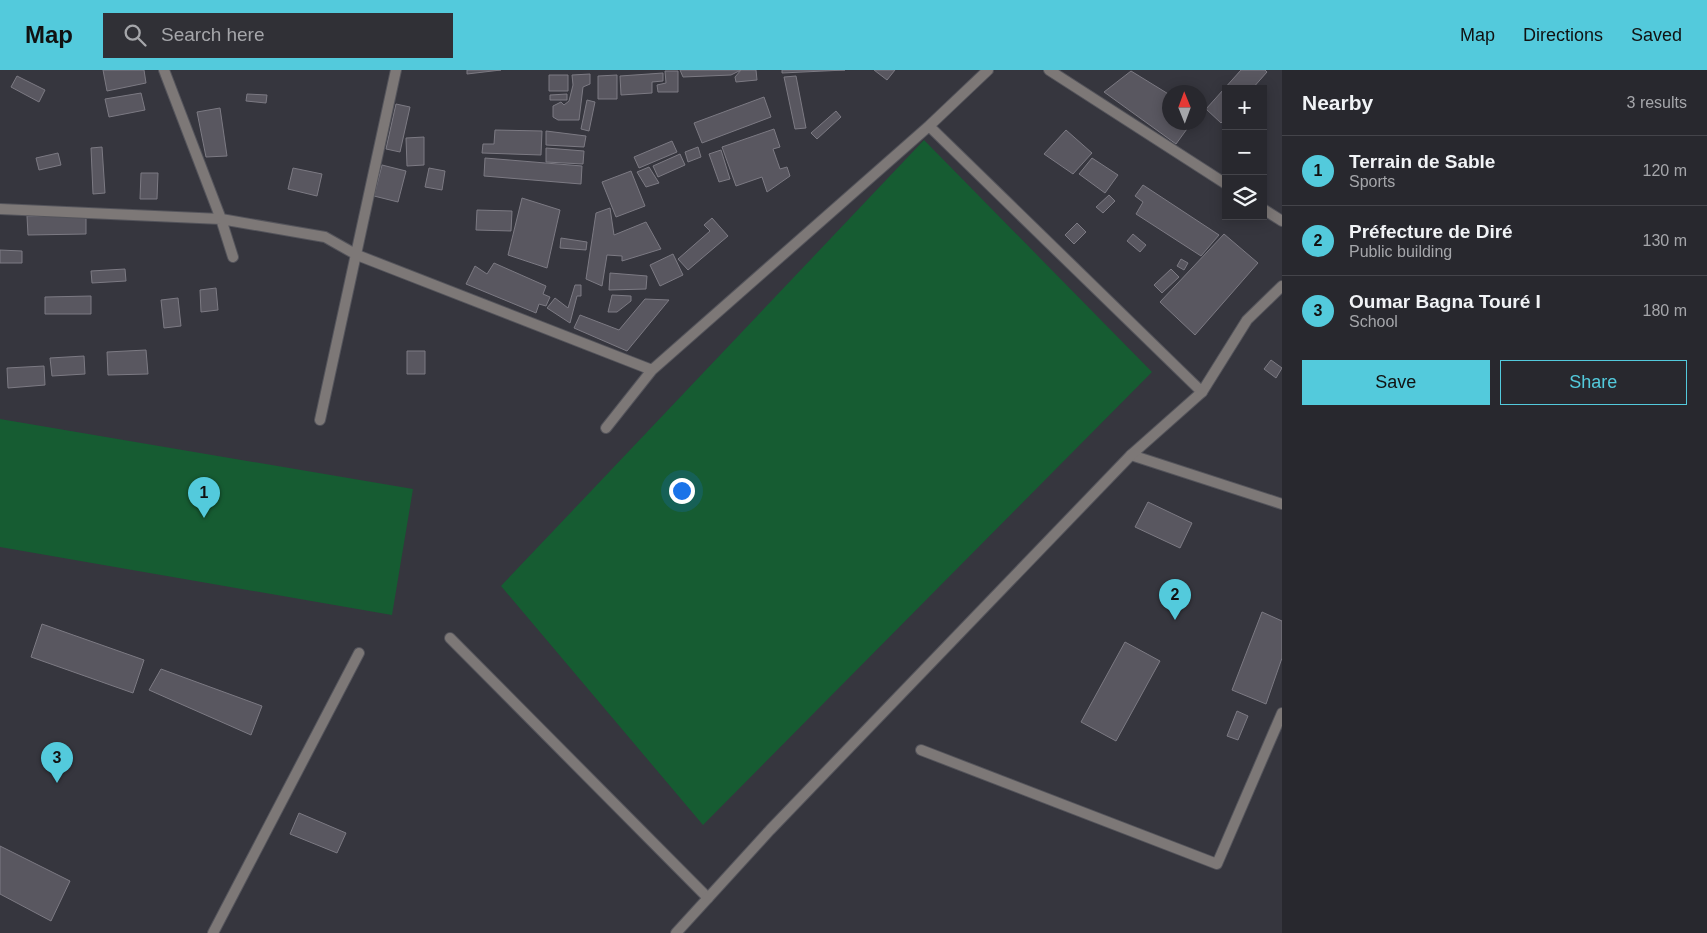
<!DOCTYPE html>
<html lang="en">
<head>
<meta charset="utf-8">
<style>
	:root { --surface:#28282e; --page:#303036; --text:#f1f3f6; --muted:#a5a6aa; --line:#44444a; --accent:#53cadc }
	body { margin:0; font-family:Arial,sans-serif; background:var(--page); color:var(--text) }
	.controls { position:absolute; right:15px; top:15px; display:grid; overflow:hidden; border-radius:0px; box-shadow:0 2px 12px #0003 }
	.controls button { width:45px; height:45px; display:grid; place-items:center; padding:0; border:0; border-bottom:1px solid var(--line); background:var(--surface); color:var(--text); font:25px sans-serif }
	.compass { position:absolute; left:1162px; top:15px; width:45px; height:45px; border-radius:50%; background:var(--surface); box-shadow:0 2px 12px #0003; rotate:359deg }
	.you { position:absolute; left:681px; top:420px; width:18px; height:18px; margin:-12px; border:4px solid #fff; border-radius:50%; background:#1a73e8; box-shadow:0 0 0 8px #1a73e833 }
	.badge { display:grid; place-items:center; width:32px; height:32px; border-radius:50%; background:var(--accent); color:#111; font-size:16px; font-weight:700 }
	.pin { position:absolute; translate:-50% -41px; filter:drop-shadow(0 1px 2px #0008) }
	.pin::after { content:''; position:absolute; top:26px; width:18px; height:15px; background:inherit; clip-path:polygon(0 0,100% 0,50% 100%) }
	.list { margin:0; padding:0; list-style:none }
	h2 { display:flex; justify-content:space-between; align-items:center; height:65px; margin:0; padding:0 20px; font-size:21px }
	h2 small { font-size:16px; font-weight:400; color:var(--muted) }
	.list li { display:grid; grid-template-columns:32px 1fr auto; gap:15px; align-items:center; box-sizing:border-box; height:70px; padding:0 20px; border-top:1px solid var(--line) }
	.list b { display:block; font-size:19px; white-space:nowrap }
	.list p { margin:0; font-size:16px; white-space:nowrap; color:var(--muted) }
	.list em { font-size:16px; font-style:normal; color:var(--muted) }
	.actions { display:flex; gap:10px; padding:15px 20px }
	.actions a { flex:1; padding:11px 0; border:1px solid var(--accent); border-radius:0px; text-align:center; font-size:18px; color:var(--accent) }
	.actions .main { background:var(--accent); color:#111 }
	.icon { flex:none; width:28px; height:28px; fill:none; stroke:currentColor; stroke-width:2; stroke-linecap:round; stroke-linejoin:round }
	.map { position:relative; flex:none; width:1282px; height:863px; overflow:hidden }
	header { display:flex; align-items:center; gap:30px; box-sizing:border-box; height:70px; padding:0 25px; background:var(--accent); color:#111 }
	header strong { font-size:24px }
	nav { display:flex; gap:28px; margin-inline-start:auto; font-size:18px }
	.search { width:350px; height:45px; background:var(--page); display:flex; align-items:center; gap:12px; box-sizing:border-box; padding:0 18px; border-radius:0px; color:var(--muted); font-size:19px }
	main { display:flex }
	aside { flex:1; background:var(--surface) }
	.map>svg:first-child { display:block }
	.green { fill:#165c32 }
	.building { fill:#595760; stroke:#7c7a83 }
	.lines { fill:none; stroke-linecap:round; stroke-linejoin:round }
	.minor-casing { stroke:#54545b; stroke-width:12 }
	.tertiary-casing { stroke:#54545b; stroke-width:12 }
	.minor { stroke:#7d7877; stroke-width:10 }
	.tertiary { stroke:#7d7877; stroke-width:10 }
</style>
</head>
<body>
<header>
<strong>Map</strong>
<div class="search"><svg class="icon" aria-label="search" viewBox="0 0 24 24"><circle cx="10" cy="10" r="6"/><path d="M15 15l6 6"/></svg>Search here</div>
<nav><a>Map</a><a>Directions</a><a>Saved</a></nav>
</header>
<main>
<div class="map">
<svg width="1282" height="863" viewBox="0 0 1282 863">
	<rect width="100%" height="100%" fill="#36363e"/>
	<path class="green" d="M924,70L1152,302L703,755L501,516Z
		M0,349L413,419L392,545L0,477Z"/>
	<path class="building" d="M103,0H144L146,13L107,21Z
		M467,0H501L467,4Z
		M680,0H756L757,10L736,12L735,7L741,0L731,5L683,7Z
		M782,0H845L782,3Z
		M874,0H895L887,10Z
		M1241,0H1265L1267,2L1252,19H1226V48L1221,53L1206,39Z
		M665,1H678V22H658L657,15L666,13Z
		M1131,1L1170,25V52H1192L1176,74L1104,22Z
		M663,3V11L652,12V23L621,25L620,6Z
		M590,4V14L583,17L579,50H558L553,47V36L561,32L564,35L569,31L573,15L572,5Z
		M549,5H568V21H549Z
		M617,5V29H598V6Z
		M17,6L45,20L39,32L11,17Z
		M796,6L806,58L795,59L784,7Z
		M141,23L145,40L109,47L105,29Z
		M247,24L267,25L266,33L246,31Z
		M567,24V30H550V25Z
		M764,27L771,47L702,73L694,53Z
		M587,30L595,32L589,61L581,59Z
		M396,34L410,37L400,82L386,79Z
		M220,38L227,86L206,87L197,42Z
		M836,41L841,47L817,69L811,63Z
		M774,59L780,77L773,79L780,99L787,97L790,106L767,122L762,107L736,116L722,77Z
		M495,60L542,61L541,85L482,83L483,74H494Z
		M1066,60L1092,83L1073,104L1044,84Z
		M546,61L586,66L584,77L546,75Z
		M424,67V95L407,96L406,68Z
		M672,71L677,82L639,98L634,87Z
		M102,77L105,123L93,124L91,78Z
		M698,77L701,87L688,92L685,82Z
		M546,78L584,81L583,94L546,92Z
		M721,80L730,109L719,112L709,84Z
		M58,83L61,95L39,100L36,88Z
		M680,84L685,95L658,107L653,96Z
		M485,88L582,96L581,114L484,106Z
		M1092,88L1118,105L1105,123L1079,104Z
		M382,95L406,101L398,132L374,126Z
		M649,97L659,113L646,117L637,102Z
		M293,98L322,104L317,126L288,119Z
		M429,98L445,101L442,120L425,117Z
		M631,101L645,136L616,147L602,112Z
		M141,103H158L157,129H140Z
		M1143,115L1219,165L1201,186L1136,144L1143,132L1135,126Z
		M1109,125L1115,131L1103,143L1096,137Z
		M522,128L560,140L547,198L508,185Z
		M610,138L614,165L646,152L661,179L622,191V186L607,185L602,216L586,209L596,143Z
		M477,140L512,141L511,161L476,160Z
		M27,146H86V164L28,165Z
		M712,148L728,166L688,200L678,189L710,161L704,155Z
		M1077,153L1086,162L1074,174L1065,165Z
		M1133,164L1146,175L1140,182L1127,171Z
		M1224,164L1258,193L1195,265L1160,232Z
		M561,168L587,172L586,180L560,178Z
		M0,180L22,181V193H0Z
		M673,184L683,205L660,216L650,195Z
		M1181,189L1188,193L1184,200L1177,196Z
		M494,193L546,216L543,224L550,227L546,236L539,234L536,243L466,214L475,196L487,204Z
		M125,199L126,211L92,213L91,201Z
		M1171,199L1179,207L1162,223L1154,215Z
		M610,203L647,206L646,219L609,220Z
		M575,215H581V226H577L570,253L547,238L555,228L568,238Z
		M216,218L218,240L201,242L200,220Z
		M612,225L631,226V231L617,242H608Z
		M91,226V244H45V227Z
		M178,228L181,256L164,258L161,230Z
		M645,229L669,230L627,281L574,258L580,245L619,260Z
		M146,280L148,304L108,305L107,282Z
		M407,281H425V304H407Z
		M84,286L85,304L52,306L50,288Z
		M1271,290L1282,298L1276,308L1264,299Z
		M44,296L45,315L8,318L7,298Z
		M1148,432L1192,453L1180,478L1135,457Z
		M1262,542L1282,551V588L1266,634L1232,620Z
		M42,554L144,590L133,623L31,587Z
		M1125,572L1160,591L1116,671L1081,652Z
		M161,599L262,636L251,665L149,620Z
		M1237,641L1248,646L1238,670L1227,666Z
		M299,743L346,763L337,783L290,764Z
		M0,776L70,811L51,851L0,824Z"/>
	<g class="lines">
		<g class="minor-casing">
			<path id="minor" d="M164,0L221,149L233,187
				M1049,0L1226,114
				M929,56L1202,322
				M0,139L221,149L325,167L357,185L652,300
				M1263,139L1282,151
				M320,350L396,0
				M606,358L652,300L929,56L988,0
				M1131,385L1282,434
				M450,568L708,828
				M921,680L1217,794L1282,643
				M213,863L359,583"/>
		</g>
		<g class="tertiary-casing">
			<path id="tertiary" d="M676,863L770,760L1131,385L1202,322L1247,250L1282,216"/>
		</g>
		<use href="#minor" class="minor"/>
		<use href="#tertiary" class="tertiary"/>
	</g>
</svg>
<div class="controls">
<button>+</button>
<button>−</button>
<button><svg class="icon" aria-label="layers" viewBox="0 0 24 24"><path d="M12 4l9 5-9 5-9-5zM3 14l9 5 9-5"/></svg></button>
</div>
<svg class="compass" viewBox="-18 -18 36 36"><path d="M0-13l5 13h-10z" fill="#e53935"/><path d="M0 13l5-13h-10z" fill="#a5a6aa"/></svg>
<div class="you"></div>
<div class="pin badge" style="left:204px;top:448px">1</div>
<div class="pin badge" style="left:1175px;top:550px">2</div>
<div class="pin badge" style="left:57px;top:713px">3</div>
</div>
<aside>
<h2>Nearby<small>3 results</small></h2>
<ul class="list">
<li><span class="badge">1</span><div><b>Terrain de Sable</b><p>Sports</p></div><em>120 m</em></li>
<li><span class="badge">2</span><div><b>Préfecture de Diré</b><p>Public building</p></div><em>130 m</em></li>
<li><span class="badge">3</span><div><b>Oumar Bagna Touré I</b><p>School</p></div><em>180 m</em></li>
</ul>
<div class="actions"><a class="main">Save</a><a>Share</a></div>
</aside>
</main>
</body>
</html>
